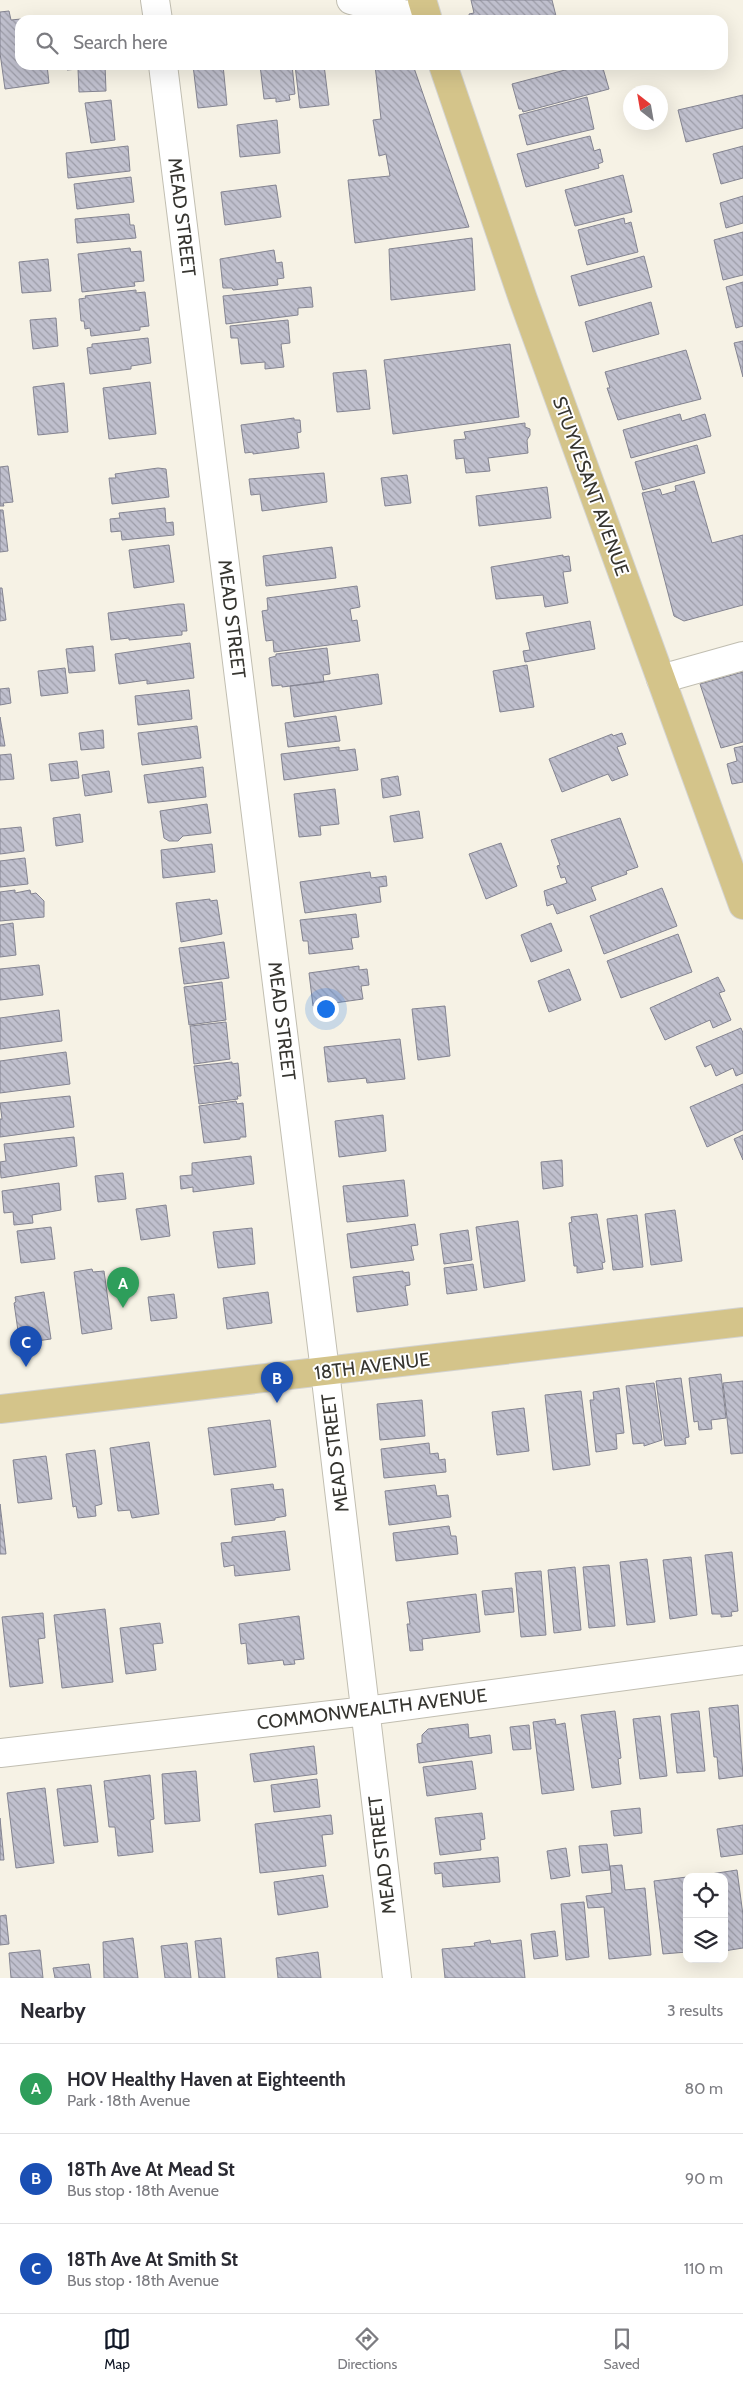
<!DOCTYPE html>
<html lang="en">
<head>
<meta charset="utf-8">
<style>
	:root { --surface:#fff; --page:#f2f2f3; --text:#2b2b33; --muted:#7c7c81; --line:#e1e1e2; --accent:#111827 }
	body { margin:0; font-family:Cabin,sans-serif; background:var(--page); color:var(--text) }
	.controls { position:absolute; right:15px; bottom:15px; display:grid; overflow:hidden; border-radius:10px; box-shadow:0 5px 20px #0002 }
	.controls button { width:45px; height:45px; display:grid; place-items:center; padding:0; border:0; border-bottom:1px solid var(--line); background:var(--surface); color:var(--text); font:25px sans-serif }
	.compass { position:absolute; left:623px; top:85px; width:45px; height:45px; border-radius:50%; background:var(--surface); box-shadow:0 5px 20px #0002; rotate:329deg }
	.you { position:absolute; left:325px; top:1008px; width:18px; height:18px; margin:-12px; border:4px solid #fff; border-radius:50%; background:#1a73e8; box-shadow:0 0 0 8px #1a73e833 }
	.badge { display:grid; place-items:center; width:32px; height:32px; border-radius:50%; background:var(--accent); color:#fff; font-size:16px; font-weight:700 }
	.pin { position:absolute; translate:-50% -41px; filter:drop-shadow(0 1px 2px #0008) }
	.pin::after { content:''; position:absolute; top:26px; width:18px; height:15px; background:inherit; clip-path:polygon(0 0,100% 0,50% 100%) }
	.list { margin:0; padding:0; list-style:none }
	h2 { display:flex; justify-content:space-between; align-items:center; height:65px; margin:0; padding:0 20px; font-size:21px }
	h2 small { font-size:16px; font-weight:400; color:var(--muted) }
	.list li { display:grid; grid-template-columns:32px 1fr auto; gap:15px; align-items:center; box-sizing:border-box; height:90px; padding:0 20px; border-top:1px solid var(--line) }
	.list b { display:block; font-size:19px; white-space:nowrap }
	.list p { margin:0; font-size:16px; white-space:nowrap; color:var(--muted) }
	.list em { font-size:16px; font-style:normal; color:var(--muted) }
	.icon { flex:none; width:28px; height:28px; fill:none; stroke:currentColor; stroke-width:2; stroke-linecap:round; stroke-linejoin:round }
	.map { position:relative; flex:none; width:743px; height:1978px; overflow:hidden }
	.search { position:absolute; background:var(--surface); box-shadow:0 5px 20px #0002; left:15px; right:15px; top:15px; height:55px; display:flex; align-items:center; gap:12px; box-sizing:border-box; padding:0 18px; border-radius:15px; color:var(--muted); font-size:19px }
	.sheet { height:335px; background:var(--surface) }
	nav { display:flex; justify-content:space-around; align-items:center; box-sizing:border-box; height:70px; border-top:1px solid var(--line); background:var(--surface); font-size:14px; color:var(--muted) }
	nav a { display:grid; justify-items:center; gap:2px }
	nav .on { color:var(--accent) }
	.map>svg:first-child { display:block }
	.building { fill:url(#building-back-hatch); stroke:#848491 }
	.lines { fill:none; stroke-linecap:round; stroke-linejoin:round }
	.minor-casing { stroke:#c1beb1; stroke-width:30 }
	.major-casing { stroke:#d3d3d1; stroke-width:30 }
	.minor { stroke:#fff; stroke-width:28 }
	.major { stroke:#d4c48a; stroke-width:28 }
	.labels { text-anchor:middle; dominant-baseline:central; stroke-width:4; stroke-linejoin:round; paint-order:stroke }
	.street-label { font-size:19px; fill:#363530; stroke:#fff }
</style>
</head>
<body>
<div class="map">
<svg width="743" height="1978" viewBox="0 0 743 1978">
	<defs>
		<pattern id="building-back-hatch" width="6" height="6" patternUnits="userSpaceOnUse" patternTransform="scale(1.25)"><rect width="6" height="6" fill="#c0c0ce"/><path d="M-1 5l2 2M0 0l6 6M5-1l2 2" fill="none" stroke="#9d9da8"/></pattern>
	</defs>
	<rect width="100%" height="100%" fill="#f6f2e5"/>
	<path class="building" d="M471,0H552L557,20H470L469,14L474,13Z
		M9,11L11,20L41,17L42,20H20V65H47L49,83L5,89L0,53V12Z
		M67,65H105L106,91L79,92L78,69L67,70Z
		M193,65H223L227,105L198,108Z
		M260,65H292L295,94L289,95L290,100L276,102V98L264,99Z
		M295,65H324L329,105L300,108Z
		M375,65H413L469,227L355,243L348,180L390,176L386,154L379,156L373,120L381,119Z
		M584,65H602L609,89L523,112L522,109H519L512,84Z
		M743,95V128L686,142L678,110Z
		M587,97L594,129L527,145L519,115Z
		M111,100L115,140L91,143L85,103Z
		M277,120L280,153L240,157L237,125Z
		M590,136L594,151L600,149L603,162L598,164L599,168L526,187L517,154Z
		M128,146L130,171L68,178L66,153Z
		M743,146V178L721,184L713,154Z
		M623,175L632,212L575,226L565,190Z
		M131,177L134,202L77,209L74,184Z
		M276,185L281,217L225,225L221,192Z
		M743,196V223L726,228L720,203Z
		M129,214L130,225H134L136,238L77,243L75,219Z
		M624,218L625,224L631,222L638,252L587,265L578,230Z
		M743,232V275L723,280L714,240Z
		M472,238L475,290L391,300L389,249Z
		M130,248L131,252L141,251L144,281L134,282L135,286L82,292L78,254Z
		M274,250L276,263L282,262L284,278L277,279L278,285L233,290L232,288H223L220,259Z
		M644,256L652,287L579,306L571,276Z
		M48,259L51,291L22,293L19,262Z
		M743,282V326L736,328L726,287Z
		M311,287L313,307L298,308V315L226,324L223,296Z
		M136,290V293L145,292L149,326L140,327V330L91,336L90,328L85,329L84,321H81L79,299L86,298L85,296Z
		M651,302L659,334L593,352L585,322Z
		M56,318L58,346L33,349L30,320Z
		M288,320L290,343L281,344L284,367L265,369V362L241,364L238,338H231L230,326Z
		M148,338L151,363L131,366V369L90,374L87,348L92,347V344Z
		M743,341V377L734,343Z
		M510,344L519,417L393,434L384,360Z
		M686,350L701,399L618,420L607,388H610L605,372Z
		M366,370L370,409L337,412L333,373Z
		M150,382L156,434L109,439L103,388Z
		M64,383L68,432L38,435L33,387Z
		M680,414L682,421L705,414L711,436L631,458L623,430Z
		M294,418V420H300L301,432L297,433L299,448L253,454V452L245,453L241,425Z
		M525,423V427L530,429V435L527,440L528,453L488,458L490,471L466,473L464,458L456,459L454,440L466,439L464,432Z
		M697,445L705,473L643,490L635,462Z
		M8,466L13,502L3,503L4,506H0V467Z
		M158,468L166,469L169,497L112,504L109,478H116L115,474Z
		M324,473L327,502L262,511L260,494L251,495L249,479Z
		M407,475L411,503L385,506L381,478Z
		M694,481L712,543L743,535V605L684,621L674,616L642,493L660,489L662,495L676,491L675,486Z
		M547,487L551,518L479,526L476,496Z
		M165,508L166,523L173,522L174,535L122,540L121,531L111,532L110,519L120,518L119,513Z
		M0,510H3L8,551L0,552Z
		M169,545L174,582L134,588L129,550Z
		M332,547L336,578L266,586L263,556Z
		M563,555V557L569,556L571,571L563,572L568,603L545,607L543,595L496,599L491,567Z
		M357,586L360,607L350,609L352,621L357,620L360,641L274,652L273,640L266,641L262,611L268,610L267,598Z
		M0,588H2L6,620L0,621Z
		M178,604H184L187,631H182V635L129,640V638L111,640L108,613Z
		M590,621L595,649L525,662L523,651L530,650L526,633Z
		M190,643L194,678L147,684V680L119,684L115,654Z
		M93,646L95,671L69,673L66,649Z
		M327,648L330,674L323,675L324,682L282,687V685L272,686L269,658L276,656V654Z
		M527,665L534,707L500,712L493,671Z
		M65,668L68,693L41,696L38,671Z
		M743,672V742L721,748L700,684Z
		M378,674L382,704L294,717L290,686Z
		M9,688L11,703L0,705V689Z
		M189,690L192,719L138,725L135,696Z
		M336,716L340,741L288,747L285,723Z
		M0,717L5,746H0Z
		M197,726L201,758L142,765L138,733Z
		M103,730L104,748L81,750L79,733Z
		M622,733L626,744L617,747L628,775L612,781L608,774L562,792L549,759L612,734L613,736Z
		M743,746V782L732,784L727,764L737,761L734,748Z
		M339,747V751L355,749L358,770L284,780L281,754Z
		M11,754L14,779L0,780V755Z
		M77,761L79,778L51,781L49,764Z
		M203,767L206,797L148,803L144,775Z
		M109,771L112,792L85,796L82,775Z
		M398,776L401,795L383,798L381,779Z
		M335,789L339,824L320,826L321,835L299,837L294,794Z
		M207,804L211,833L183,836L178,841H169L164,838L160,811Z
		M419,811L423,838L394,842L390,816Z
		M80,814L83,842L56,846L53,818Z
		M620,818L638,867L626,871L627,874L591,887L596,900L557,914L553,904L547,906L544,891L567,883L565,877L561,878L557,866L560,865L551,840Z
		M21,827L24,851L0,854V829Z
		M501,843L517,886L486,899L469,854Z
		M212,844L215,872L163,878L161,850Z
		M25,858L28,884L0,887V861Z
		M370,872L371,878L386,876L387,886L379,887L381,902L305,913L300,882Z
		M662,888L677,926L604,954L590,916Z
		M15,890V893L30,890L31,894L36,893L44,901V917L0,921V892Z
		M210,899V901L217,900L222,934L181,942L176,903Z
		M356,914L359,937L351,938L353,949L309,954L308,941H303L300,920Z
		M13,923L16,955L0,957V925Z
		M551,923L562,951L531,962L521,935Z
		M678,934L692,972L621,998L607,961Z
		M224,942L229,978L184,984L179,948Z
		M39,965L43,995L0,1000V969Z
		M359,966V970L367,969L369,985L361,986L363,999L313,1006L309,973Z
		M569,969L581,1000L549,1012L538,981Z
		M718,977L725,991L719,993L731,1020L713,1028L710,1020L665,1040L650,1008Z
		M222,982L226,1020L189,1025L184,987Z
		M445,1006L450,1056L418,1060L412,1009Z
		M59,1010L62,1041L0,1049V1018Z
		M226,1022L230,1059L194,1064L190,1026Z
		M741,1028L743,1033V1073L736,1076L733,1068L716,1076L711,1064L705,1067L696,1047Z
		M400,1039L405,1079L367,1083L366,1078L328,1082L324,1047Z
		M66,1052L70,1084L0,1093V1061Z
		M232,1062V1064L238,1063L241,1096H237L238,1099L199,1104L194,1066Z
		M743,1084V1130L707,1147L690,1107Z
		M70,1096L74,1127L0,1137V1119H2L0,1103Z
		M236,1101L237,1104L243,1103L246,1137H240V1139L204,1143L199,1106Z
		M383,1115L386,1151L339,1157L335,1121Z
		M743,1135V1160L734,1139Z
		M74,1137L77,1166L1,1178L0,1162L6,1161L4,1144Z
		M251,1156L254,1184L193,1192V1187L181,1189L180,1176L192,1175V1163Z
		M562,1160L563,1186L543,1189L541,1162Z
		M123,1173L126,1199L98,1202L95,1176Z
		M404,1180L408,1216L347,1222L343,1186Z
		M59,1183L61,1210L32,1215L33,1223L14,1225L13,1212L4,1213L2,1191Z
		M166,1205L170,1236L141,1240L136,1209Z
		M675,1210L682,1261L651,1265L645,1214Z
		M597,1214L605,1262L602,1263L603,1269L577,1273V1266H574L569,1223L572,1222L571,1217Z
		M637,1215L643,1267L613,1270L607,1219Z
		M518,1221L525,1281L484,1288L476,1227Z
		M415,1224L418,1245L411,1246L414,1260L351,1268L347,1234Z
		M51,1227L55,1259L21,1263L17,1231Z
		M252,1228L255,1264L218,1268L213,1232Z
		M468,1230L472,1260L444,1264L440,1234Z
		M473,1264L477,1290L447,1294L444,1268Z
		M92,1269L93,1272L104,1271L112,1329L82,1334L74,1272Z
		M403,1271V1273L409,1272L410,1285L405,1286L408,1305L357,1312L353,1277Z
		M44,1292L51,1339L15,1344L14,1332L18,1331L14,1303L16,1302L15,1297Z
		M268,1292L272,1323L227,1329L223,1298Z
		M174,1294L177,1318L151,1321L148,1297Z
		M721,1374L726,1418L711,1420L712,1429L699,1430L698,1421L694,1422L689,1378Z
		M681,1378L689,1437L685,1438L686,1444L665,1446L656,1381Z
		M743,1381V1453L731,1454L723,1383Z
		M654,1383L662,1440L644,1446V1443L633,1444L626,1386Z
		M619,1388L624,1433L616,1434L617,1449L596,1452L590,1400H594L593,1392Z
		M581,1391L590,1465L553,1470L545,1395Z
		M422,1400L425,1436L380,1440L377,1404Z
		M524,1408L529,1451L497,1455L492,1412Z
		M270,1420L276,1467L214,1475L208,1428Z
		M149,1442L159,1514L132,1518L130,1510L118,1511L110,1448Z
		M429,1443L430,1454L438,1453L439,1460L445,1459L446,1472L384,1478L381,1449Z
		M95,1450L102,1504L95,1506L96,1516L78,1518L76,1506L73,1507L66,1454Z
		M46,1456L52,1499L18,1503L13,1460Z
		M273,1484L274,1490L283,1489L286,1516L275,1518V1520L235,1525L231,1489Z
		M435,1485L437,1496L448,1495L451,1517L389,1525L385,1491Z
		M0,1504L6,1554H0Z
		M449,1526L451,1536H456L458,1554L396,1561L393,1533Z
		M285,1531L290,1570L235,1576L234,1565L224,1567L221,1543L232,1542V1537Z
		M732,1552L738,1611L731,1612L732,1616L721,1617V1614H712L705,1555Z
		M691,1557L697,1615L670,1619L663,1560Z
		M647,1559L655,1622L627,1625L620,1562Z
		M609,1565L615,1626L589,1628L583,1567Z
		M575,1567L581,1630L554,1633L548,1570Z
		M541,1571L546,1635L521,1637L515,1573Z
		M512,1588L514,1612L485,1615L482,1591Z
		M476,1594L480,1632L422,1639L423,1650L410,1651L407,1624H410L407,1602Z
		M105,1609L113,1682L62,1688L54,1615Z
		M43,1613L45,1638L38,1639L43,1683L10,1687L2,1617Z
		M299,1616L304,1659L294,1660L295,1664L284,1665L283,1660L248,1664L246,1643L241,1644L239,1624Z
		M160,1623L163,1643L153,1644L156,1670L126,1674L120,1628Z
		M738,1705L743,1776L719,1779L717,1757H714L709,1708Z
		M615,1711L621,1758L618,1759L621,1784L592,1788L581,1715Z
		M699,1711L705,1771L677,1773L671,1714Z
		M660,1716L667,1776L640,1779L633,1719Z
		M555,1719L556,1725L565,1723L574,1790L542,1794L533,1722Z
		M468,1724L469,1738L490,1735L492,1753L419,1763L417,1744L422,1743V1735L428,1729Z
		M529,1725L531,1749L513,1750L510,1727Z
		M314,1746L317,1774L254,1782L250,1754Z
		M472,1761L476,1789L427,1796L423,1767Z
		M196,1771L200,1821L165,1824L162,1774Z
		M150,1775L154,1819L150,1820L153,1852L118,1856L115,1827H109L104,1781Z
		M317,1779L320,1807L274,1812L271,1785Z
		M91,1785L98,1842L64,1846L57,1789Z
		M45,1788L54,1863L16,1868L7,1793Z
		M640,1808L642,1833L614,1836L611,1811Z
		M482,1813L485,1839L480,1840L481,1850L440,1855L435,1818Z
		M331,1815L333,1834L322,1835L326,1866L260,1873L255,1824Z
		M0,1818L4,1860H0Z
		M743,1825V1854L721,1857L717,1829Z
		M607,1844L610,1870L582,1873L579,1846Z
		M566,1848L570,1876L551,1879L547,1851Z
		M498,1857L500,1882L443,1887L442,1873L435,1874L434,1863Z
		M622,1865L625,1890L645,1888L651,1955L609,1959L604,1907L588,1908L586,1896L612,1893L610,1866Z
		M737,1870L743,1915V1948L724,1951V1877H704V1875Z
		M323,1875L328,1907L278,1915L274,1882Z
		M687,1877V1952L663,1954L654,1881Z
		M584,1902L589,1957L566,1960L561,1904Z
		M6,1915L9,1944L0,1945V1916Z
		M555,1931L558,1956L534,1959L531,1934Z
		M133,1938L138,1978H104L103,1942Z
		M221,1938L225,1978H199L195,1941Z
		M490,1940L491,1944L521,1940L525,1978H445L442,1949L475,1946L474,1943Z
		M187,1943L191,1978H165L161,1946Z
		M40,1950L43,1978H11L9,1953Z
		M318,1952L321,1978H278L276,1958Z
		M89,1964L91,1978H55L53,1968Z"/>
	<g class="lines">
		<g class="minor-casing">
			<path id="minor" d="M155,0L158,20
				M351,0L425,20
				M163,65L325,1371L397,1978
				M661,679L743,656
				M0,1753L366,1711L743,1660"/>
		</g>
		<g class="major-casing">
			<path id="major" d="M422,0L428,20
				M443,65L523,299L743,905
				M0,1409L743,1322"/>
		</g>
		<use href="#minor" class="minor"/>
		<use href="#major" class="major"/>
	</g>
	<g class="labels">
		<g class="street-label">
			<text transform="translate(182 217) rotate(83)">MEAD STREET</text>
			<text transform="translate(591 486) rotate(70)">STUYVESANT AVENUE</text>
			<text transform="translate(232 619) rotate(83)">MEAD STREET</text>
			<text transform="translate(282 1021) rotate(83)">MEAD STREET</text>
			<text transform="translate(372 1366) rotate(-7)">18TH AVENUE</text>
			<text transform="translate(335 1453) rotate(-97)">MEAD STREET</text>
			<text transform="translate(372 1709) rotate(-7)">COMMONWEALTH AVENUE</text>
			<text transform="translate(382 1855) rotate(-97)">MEAD STREET</text>
		</g>
	</g>
</svg>
<div class="controls">
<button><svg class="icon" aria-label="locate" viewBox="0 0 24 24"><circle cx="12" cy="12" r="6"/><path d="M12 2v4M12 18v4M2 12h4M18 12h4"/></svg></button>
<button><svg class="icon" aria-label="layers" viewBox="0 0 24 24"><path d="M12 4l9 5-9 5-9-5zM3 14l9 5 9-5"/></svg></button>
</div>
<svg class="compass" viewBox="-18 -18 36 36"><path d="M0-13l5 13h-10z" fill="#e53935"/><path d="M0 13l5-13h-10z" fill="#7c7c81"/></svg>
<div class="you"></div>
<div class="pin badge" style="left:123px;top:1308px;background:#2e9e5b">A</div>
<div class="pin badge" style="left:277px;top:1403px;background:#1a4fb4">B</div>
<div class="pin badge" style="left:26px;top:1367px;background:#1a4fb4">C</div>
<div class="search"><svg class="icon" aria-label="search" viewBox="0 0 24 24"><circle cx="10" cy="10" r="6"/><path d="M15 15l6 6"/></svg>Search here</div>
</div>
<section class="sheet">
<h2>Nearby<small>3 results</small></h2>
<ul class="list">
<li><span class="badge" style="background:#2e9e5b">A</span><div><b>HOV Healthy Haven at Eighteenth</b><p>Park · 18th Avenue</p></div><em>80 m</em></li>
<li><span class="badge" style="background:#1a4fb4">B</span><div><b>18Th Ave At Mead St</b><p>Bus stop · 18th Avenue</p></div><em>90 m</em></li>
<li><span class="badge" style="background:#1a4fb4">C</span><div><b>18Th Ave At Smith St</b><p>Bus stop · 18th Avenue</p></div><em>110 m</em></li>
</ul>
</section>
<nav>
<a class="on"><svg class="icon" aria-label="map" viewBox="0 0 24 24"><path d="M3 6l6-2 6 2 6-2v14l-6 2-6-2-6 2zM9 4v14M15 6v14"/></svg>Map</a>
<a><svg class="icon" aria-label="directions" viewBox="0 0 24 24"><path d="M12 3l9 9-9 9-9-9zM9 14v-3h6M13 9l2 2-2 2"/></svg>Directions</a>
<a><svg class="icon" aria-label="saved" viewBox="0 0 24 24"><path d="M7 4h10v16l-5-4-5 4z"/></svg>Saved</a>
</nav>
</body>
</html>
